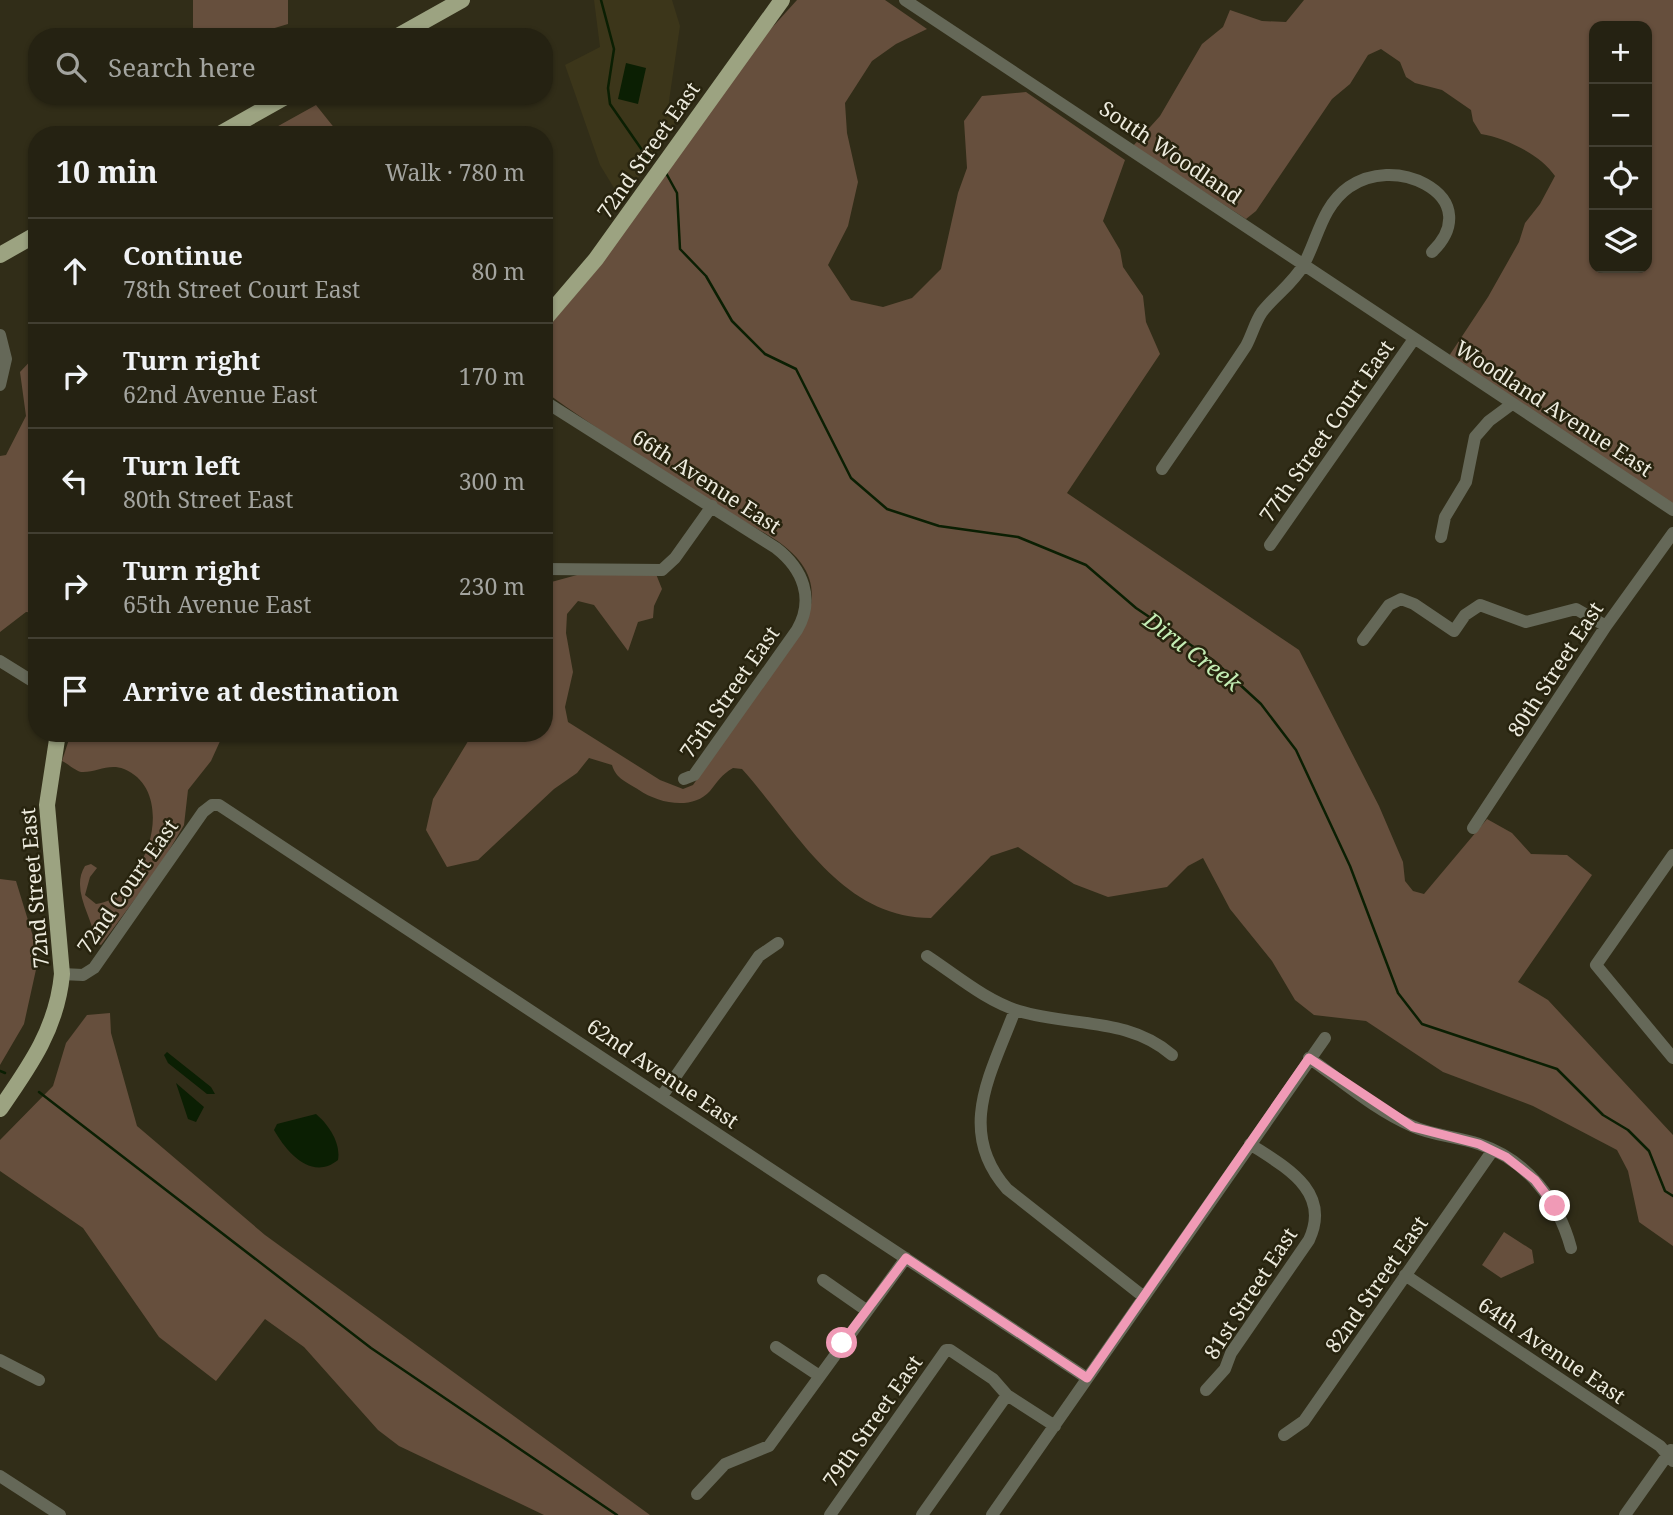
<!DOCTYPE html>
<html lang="en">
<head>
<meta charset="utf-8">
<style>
	:root { --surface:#252212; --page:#2d2a1b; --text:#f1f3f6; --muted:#a3a49f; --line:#423f32 }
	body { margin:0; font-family:"Noto Serif",serif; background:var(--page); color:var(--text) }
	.controls { position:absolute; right:21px; top:21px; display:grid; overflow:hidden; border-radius:14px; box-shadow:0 2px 5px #0004 }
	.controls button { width:63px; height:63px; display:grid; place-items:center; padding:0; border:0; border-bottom:2px solid var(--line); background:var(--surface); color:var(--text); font:35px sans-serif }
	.stop { position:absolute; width:21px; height:21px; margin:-16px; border:5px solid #f09ab6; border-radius:50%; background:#fff }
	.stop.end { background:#f09ab6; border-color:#fff; box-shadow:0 2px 7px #0008 }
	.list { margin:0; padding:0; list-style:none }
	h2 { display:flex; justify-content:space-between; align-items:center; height:91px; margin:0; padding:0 28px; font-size:30px }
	h2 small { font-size:23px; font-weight:400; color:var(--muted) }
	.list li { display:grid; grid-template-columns:46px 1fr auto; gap:21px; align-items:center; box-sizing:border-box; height:105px; padding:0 28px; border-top:2px solid var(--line) }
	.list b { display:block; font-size:26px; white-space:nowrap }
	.list p { margin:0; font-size:23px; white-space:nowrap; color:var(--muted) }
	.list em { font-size:23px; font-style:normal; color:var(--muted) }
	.icon { flex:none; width:38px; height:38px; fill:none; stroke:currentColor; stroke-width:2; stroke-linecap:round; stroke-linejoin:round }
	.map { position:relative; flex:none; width:1673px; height:1515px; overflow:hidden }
	.search { position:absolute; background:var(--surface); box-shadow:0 2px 5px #0004; left:28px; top:28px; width:525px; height:77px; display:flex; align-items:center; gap:18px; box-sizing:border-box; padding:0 24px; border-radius:28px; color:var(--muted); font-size:26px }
	.panel { position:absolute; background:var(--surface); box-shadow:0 2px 5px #0004; left:28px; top:126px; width:525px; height:616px; border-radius:28px }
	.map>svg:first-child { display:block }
	.built { fill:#3c361a }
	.green { fill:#664f3d; fill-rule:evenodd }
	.water { fill:#0b1f03 }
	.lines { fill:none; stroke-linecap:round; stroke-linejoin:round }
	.stream { stroke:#0b1f03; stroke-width:2.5 }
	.minor { stroke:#656858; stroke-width:12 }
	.major { stroke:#9ca381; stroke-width:16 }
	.route { stroke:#f09ab6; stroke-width:9 }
	.labels { text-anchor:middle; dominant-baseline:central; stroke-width:5; stroke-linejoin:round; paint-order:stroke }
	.street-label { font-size:21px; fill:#edebde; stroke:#27230e }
	.water-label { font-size:23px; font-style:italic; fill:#c4eeb5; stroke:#27230e }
</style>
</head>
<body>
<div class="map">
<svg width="1673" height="1515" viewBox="0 0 1673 1515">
	<rect width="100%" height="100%" fill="#312d18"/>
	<path class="built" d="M594,0H672L680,26L669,101L675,124L622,201L600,165L565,65L600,47Z"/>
	<path class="green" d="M193,0H288V24L245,37H193Z
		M797,0H885L927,29L896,44L872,61L845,103L847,133L858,182L848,226L828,265L851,300L883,307L912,298L941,269L958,193L967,168L964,121L982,96L1026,92L1125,160L1103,221L1120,250L1123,267L1143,296L1146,322L1160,354L1067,493L1299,650L1379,806L1403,862L1405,881L1413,891L1424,894L1487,819L1512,833L1531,854L1567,855L1592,875L1518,982L1548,1000L1673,1135V1246L1639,1222L1628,1171L1617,1150L1533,1106L1443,1072L1366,1021L1314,1015L1295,1000L1272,961L1230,909L1203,858L1188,866L1167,887L1108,897L1074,884L1018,847L991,856L931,918C840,918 796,829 742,769L733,768C721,775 718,781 710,791C692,811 658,803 639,790C627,782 616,779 612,765L589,758L577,773L554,789L478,860L447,867L426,830L433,799L473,733H544V584L577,575L656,574L662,589L654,606L653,618L638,622L628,651L594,605L578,601L567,614L566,633L573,672L565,707L568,722L660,780L683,789L693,785L806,623C814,602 815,582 801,563C783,539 756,530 732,514C669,474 604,435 544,391V332L598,268L768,32Z
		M1304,0H1673V504L1449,356L1488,297L1519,242L1525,223L1540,204L1555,176C1541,155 1506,138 1481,134L1473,121L1471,110L1442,90L1415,83L1406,77L1400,62L1381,49L1368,55L1350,84L1332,99L1256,211L1246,219L1133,146L1160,116L1202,44L1223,27L1230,10L1262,21L1286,22ZM1594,26H1647V268H1594Z
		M316,105L340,135H262Z
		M37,354V613L26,612L0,632V456L6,455L26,416L20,372Z
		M71,733H227L221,739L211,761L188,790L184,825L161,864L101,945L96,943C93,917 70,890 85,866L91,864L97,868L90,877L85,895L96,904C119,901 126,885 138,867C157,839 163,785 124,769C108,763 96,773 81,772C76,771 68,764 62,761Z
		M0,879L16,881L39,956L24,1024L0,1065Z
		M110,1013L111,1033L137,1126L265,1235L650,1515H544L399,1446L378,1430L304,1347L265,1319L216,1381L159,1337L83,1228L0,1171V1140L53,1086L66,1043L87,1015Z
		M1504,1232L1532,1250L1534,1263L1501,1278L1482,1265Z"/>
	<path class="water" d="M626,63L646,68L638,104L618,99Z
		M167,1052L211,1087L215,1094H207L168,1063L164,1055Z
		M176,1083L204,1107L196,1122L188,1119Z
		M316,1114C329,1125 341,1143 338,1160C312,1181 287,1153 274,1130L277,1124Z"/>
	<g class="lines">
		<path class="stream" d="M601,0L614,49L608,88L610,104L649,160
			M666,173L677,193L680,249L706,276L732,321L765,354L796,369L851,478L887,509L939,526L1018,537L1086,565L1136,608L1213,660L1261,704L1296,750L1350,866L1398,993L1422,1024L1557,1069L1603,1115L1628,1130L1649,1151L1665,1191L1673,1196
			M0,1071L5,1073
			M39,1092L371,1348L617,1515"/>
		<path class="minor" d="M905,0L1673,510
			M0,335L6,359L0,385
			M544,401L776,548C803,569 815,599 797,630L694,775L684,779
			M1162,469C1190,428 1219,387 1246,346C1252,335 1255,322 1262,312C1275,295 1293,284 1304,264C1318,238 1322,206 1349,187C1371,172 1401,171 1425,184C1456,201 1456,229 1432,252
			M1441,537L1445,517L1466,482L1475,437L1489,421L1512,404
			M1270,545L1414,339
			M544,569L662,570L675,558L712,506
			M1363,640L1389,605L1401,599L1414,604L1454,631L1465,615L1480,605L1526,622L1576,609L1606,626
			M0,661L37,684
			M1473,828L1606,626L1673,533
			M1673,855L1596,965L1673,1058
			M927,956C956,975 986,1001 1019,1011C1072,1027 1128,1017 1172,1055
			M62,974L83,975L94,968L203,812L212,805H219L1087,1378
			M1015,1010C992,1072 955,1130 1007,1189L1144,1297
			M1309,1058C1342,1081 1375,1110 1412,1126C1433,1136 1457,1136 1479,1144C1527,1160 1558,1200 1571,1248
			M662,1096L759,956L778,943
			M1405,1275L1660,1446L1673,1461
			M823,1280L866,1310
			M776,1347L818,1375
			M0,1360L39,1380
			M1206,1390L1225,1369L1231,1353L1309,1240C1332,1191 1285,1167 1250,1144
			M1284,1435L1304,1421L1493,1150
			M0,1476L60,1515
			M697,1494L725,1464L769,1446L906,1258
			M830,1515L946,1350H950L993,1379L1007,1395L1055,1426
			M922,1515L1007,1395
			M992,1515L1325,1038
			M1625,1515L1671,1450"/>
		<path class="major" d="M396,37L462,0
			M218,135L287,96
			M0,255L37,234
			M544,320L596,259L782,0
			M0,1109C30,1066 57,1028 62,974L47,805L58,733"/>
	</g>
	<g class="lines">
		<path class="route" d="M842,1343L906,1258L1087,1378L1309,1058L1413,1127L1479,1144L1506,1157L1535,1180L1555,1206"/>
	</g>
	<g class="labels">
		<g class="street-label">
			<text transform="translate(648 150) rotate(-55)">72nd Street East</text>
			<text transform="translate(1171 152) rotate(34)">South Woodland</text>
			<text transform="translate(1554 408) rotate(33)">Woodland Avenue East</text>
			<text transform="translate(1326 431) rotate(-55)">77th Street Court East</text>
			<text transform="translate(707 481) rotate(33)">66th Avenue East</text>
			<text transform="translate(1555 669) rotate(-57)">80th Street East</text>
			<text transform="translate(729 692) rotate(-55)">75th Street East</text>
			<text transform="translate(127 886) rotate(-55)">72nd Court East</text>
			<text transform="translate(34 888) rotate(-95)">72nd Street East</text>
			<text transform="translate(663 1073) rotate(34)">62nd Avenue East</text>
			<text transform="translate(1376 1284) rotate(-55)">82nd Street East</text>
			<text transform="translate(1250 1293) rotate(-57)">81st Street East</text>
			<text transform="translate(1552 1350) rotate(34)">64th Avenue East</text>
			<text transform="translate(872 1421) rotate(-55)">79th Street East</text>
		</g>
		<g class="water-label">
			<text transform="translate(1193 651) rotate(37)">Diru Creek</text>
		</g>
	</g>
</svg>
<div class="controls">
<button>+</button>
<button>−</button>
<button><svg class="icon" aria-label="locate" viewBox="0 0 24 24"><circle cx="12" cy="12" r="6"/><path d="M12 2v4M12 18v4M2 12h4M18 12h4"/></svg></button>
<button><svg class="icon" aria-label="layers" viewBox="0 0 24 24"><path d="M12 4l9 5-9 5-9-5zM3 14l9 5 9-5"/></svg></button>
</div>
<div class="stop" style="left:842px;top:1343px"></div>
<div class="stop end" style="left:1555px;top:1206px"></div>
<div class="search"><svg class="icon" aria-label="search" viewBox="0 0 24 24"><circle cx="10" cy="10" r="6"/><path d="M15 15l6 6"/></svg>Search here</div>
<section class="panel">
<h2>10 min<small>Walk · 780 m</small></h2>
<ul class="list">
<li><svg class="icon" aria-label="ahead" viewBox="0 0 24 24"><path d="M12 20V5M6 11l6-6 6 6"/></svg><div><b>Continue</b><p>78th Street Court East</p></div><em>80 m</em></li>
<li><svg class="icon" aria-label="right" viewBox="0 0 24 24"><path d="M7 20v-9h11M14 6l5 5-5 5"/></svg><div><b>Turn right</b><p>62nd Avenue East</p></div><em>170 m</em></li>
<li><svg class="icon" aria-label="left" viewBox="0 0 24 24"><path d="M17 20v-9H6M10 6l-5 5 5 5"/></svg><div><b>Turn left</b><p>80th Street East</p></div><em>300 m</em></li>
<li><svg class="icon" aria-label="right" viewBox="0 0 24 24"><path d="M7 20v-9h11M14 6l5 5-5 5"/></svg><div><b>Turn right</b><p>65th Avenue East</p></div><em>230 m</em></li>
<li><svg class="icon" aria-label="arrive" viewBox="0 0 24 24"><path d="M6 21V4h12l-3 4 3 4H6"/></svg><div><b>Arrive at destination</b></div></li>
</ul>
</section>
</div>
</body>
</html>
